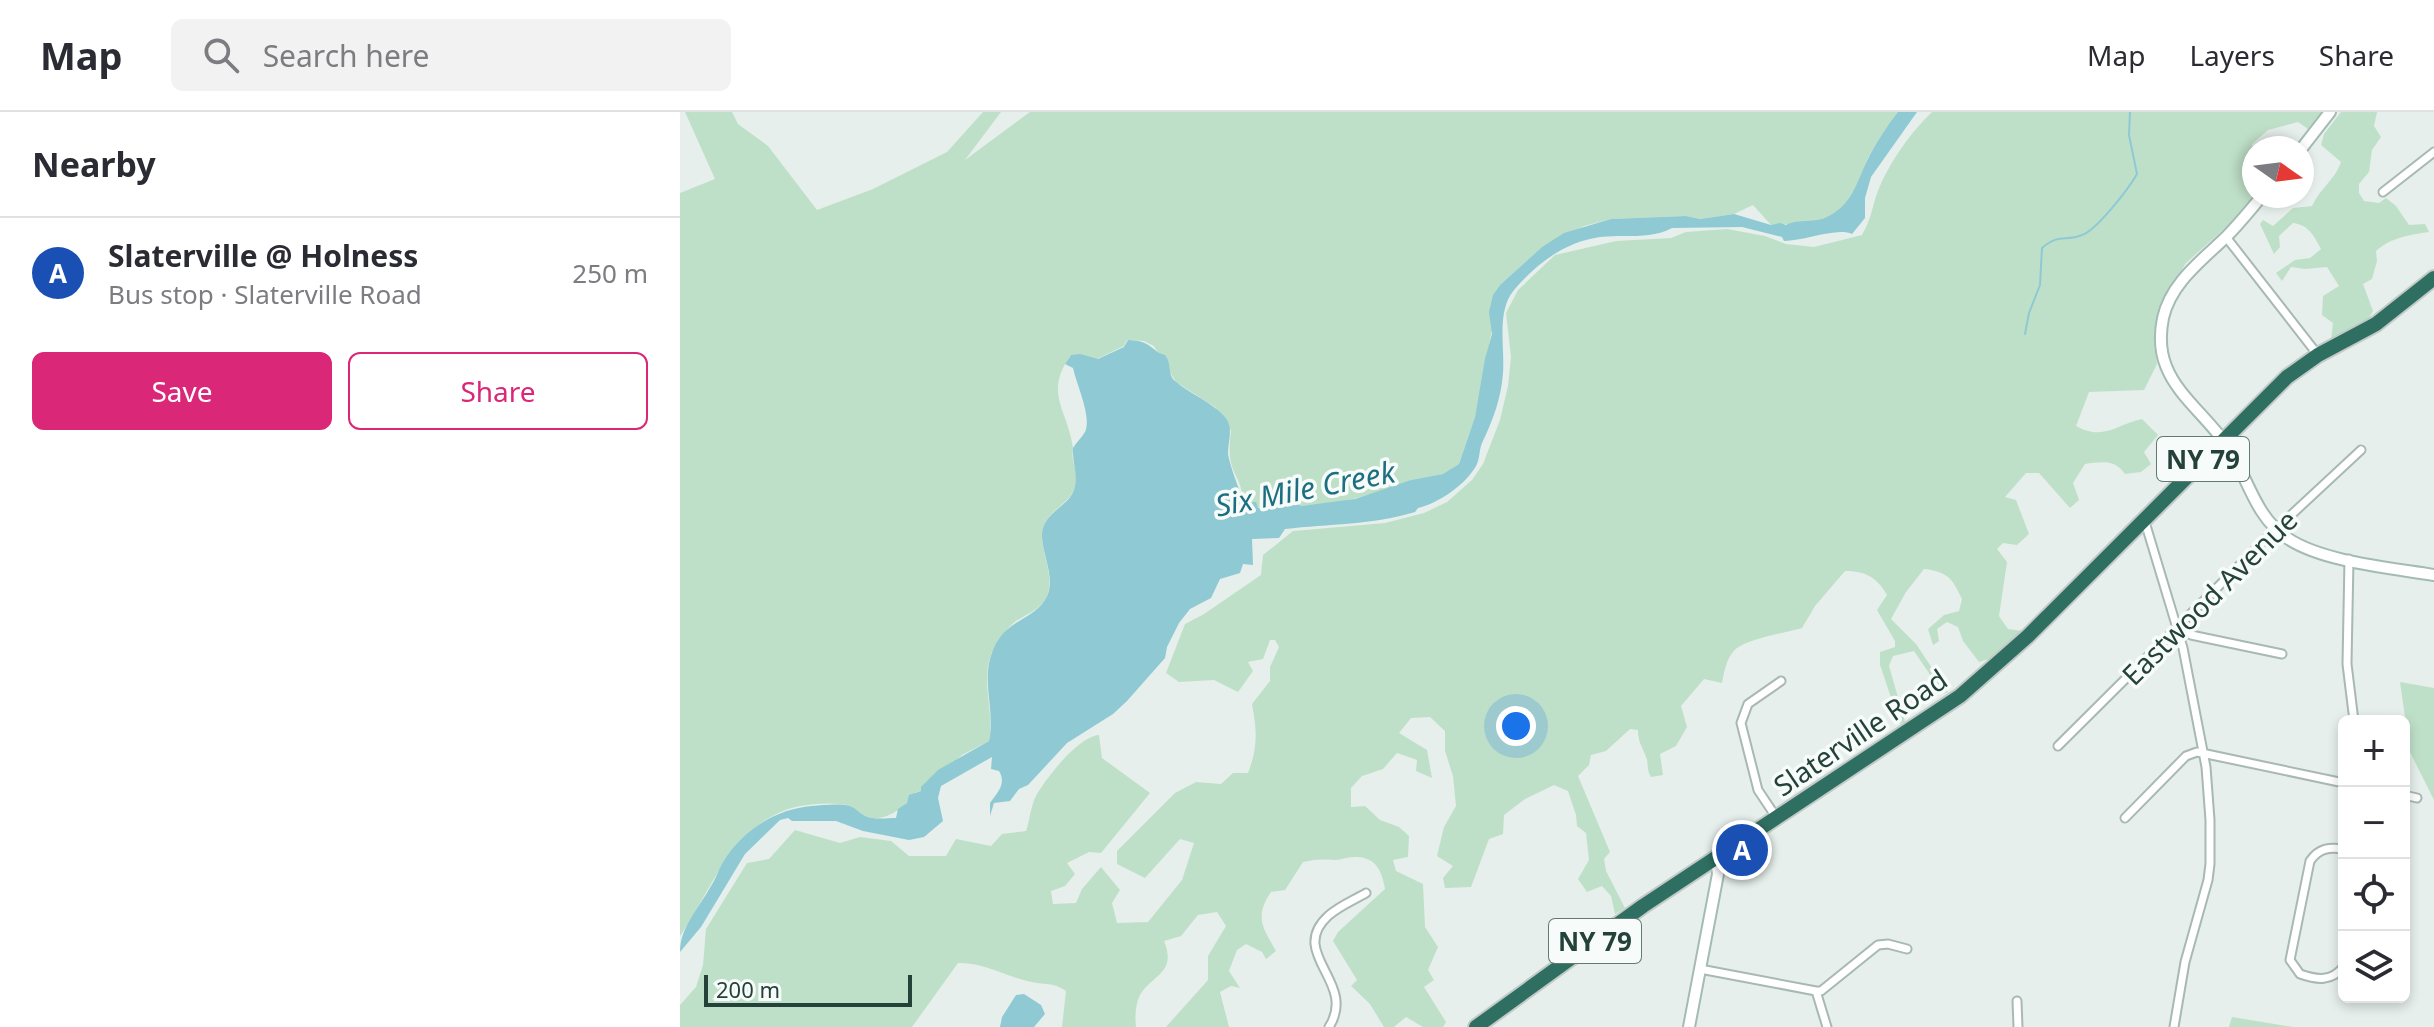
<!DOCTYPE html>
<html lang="en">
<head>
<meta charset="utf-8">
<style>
	:root { --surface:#fff; --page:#f2f2f3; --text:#2b2b33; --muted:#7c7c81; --line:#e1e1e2; --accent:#db2777 }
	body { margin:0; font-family:"Noto Sans",sans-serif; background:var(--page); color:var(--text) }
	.controls { position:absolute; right:24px; bottom:24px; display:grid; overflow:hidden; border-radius:12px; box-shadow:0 4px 12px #0003 }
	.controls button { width:72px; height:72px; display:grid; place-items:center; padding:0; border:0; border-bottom:2px solid var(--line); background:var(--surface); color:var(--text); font:40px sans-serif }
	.compass { position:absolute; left:1562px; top:24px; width:72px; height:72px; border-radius:50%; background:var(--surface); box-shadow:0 4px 12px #0003; rotate:104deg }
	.scale { position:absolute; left:24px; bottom:20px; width:208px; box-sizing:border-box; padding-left:8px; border:4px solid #24423a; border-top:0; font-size:22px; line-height:28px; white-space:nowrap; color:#24423a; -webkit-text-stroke:6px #f7fbf9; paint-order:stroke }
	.you { position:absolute; left:836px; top:614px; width:28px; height:28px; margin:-20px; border:6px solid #fff; border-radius:50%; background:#1a73e8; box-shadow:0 0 0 12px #1a73e833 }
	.badge { display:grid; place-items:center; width:52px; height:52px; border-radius:50%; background:var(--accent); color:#fff; font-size:26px; font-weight:700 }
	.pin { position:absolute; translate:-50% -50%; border:4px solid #fff; box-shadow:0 2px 8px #0006 }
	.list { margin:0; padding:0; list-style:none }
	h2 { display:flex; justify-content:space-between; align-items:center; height:104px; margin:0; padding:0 32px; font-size:34px }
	h2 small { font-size:26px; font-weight:400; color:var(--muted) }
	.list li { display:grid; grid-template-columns:52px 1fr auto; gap:24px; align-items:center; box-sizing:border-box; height:112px; padding:0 32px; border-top:2px solid var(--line) }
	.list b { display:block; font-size:30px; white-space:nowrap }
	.list p { margin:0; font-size:26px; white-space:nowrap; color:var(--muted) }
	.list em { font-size:26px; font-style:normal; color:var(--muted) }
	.actions { display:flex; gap:16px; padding:24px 32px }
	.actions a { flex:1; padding:18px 0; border:2px solid var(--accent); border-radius:12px; text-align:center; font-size:28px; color:var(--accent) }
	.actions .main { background:var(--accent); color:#fff }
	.icon { flex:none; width:44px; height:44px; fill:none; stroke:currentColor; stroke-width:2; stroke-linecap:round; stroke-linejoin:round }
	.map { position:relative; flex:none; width:1754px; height:915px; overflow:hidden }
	header { display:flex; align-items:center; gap:48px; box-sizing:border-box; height:112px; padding:0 40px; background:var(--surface); border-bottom:2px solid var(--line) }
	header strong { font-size:38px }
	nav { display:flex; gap:44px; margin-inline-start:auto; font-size:28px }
	.search { width:560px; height:72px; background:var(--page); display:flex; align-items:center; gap:20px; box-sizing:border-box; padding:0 28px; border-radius:12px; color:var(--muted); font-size:30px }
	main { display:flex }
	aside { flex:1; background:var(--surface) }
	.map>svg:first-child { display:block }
	.green { fill:#bfe0c8 }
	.water { fill:#8ec9d4 }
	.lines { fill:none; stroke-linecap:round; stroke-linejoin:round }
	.stream { stroke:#8ec9d4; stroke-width:2 }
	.street-casing { stroke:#a8b8b2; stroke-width:11 }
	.secondary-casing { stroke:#a4bbb3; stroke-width:14 }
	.highway-casing { stroke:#c2cac8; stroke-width:18 }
	.street { stroke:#fff; stroke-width:7 }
	.secondary { stroke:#fff; stroke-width:10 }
	.highway { stroke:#2f6f62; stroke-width:14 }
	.labels { text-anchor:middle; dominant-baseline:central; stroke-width:7; stroke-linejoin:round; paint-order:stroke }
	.shield { fill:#f7fbf9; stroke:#637a73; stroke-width:2 }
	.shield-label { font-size:26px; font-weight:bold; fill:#24423a }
	.street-label { font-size:28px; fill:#24423a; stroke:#f7fbf9 }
	.water-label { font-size:30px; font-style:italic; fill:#1c6f80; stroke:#f7fbf9 }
</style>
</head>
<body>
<header>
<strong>Map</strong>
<div class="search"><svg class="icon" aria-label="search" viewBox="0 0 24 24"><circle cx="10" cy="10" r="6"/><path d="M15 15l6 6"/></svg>Search here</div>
<nav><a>Map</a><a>Layers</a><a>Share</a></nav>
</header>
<main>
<aside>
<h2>Nearby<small></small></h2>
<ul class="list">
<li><span class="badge" style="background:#1a4fb4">A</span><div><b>Slaterville @ Holness</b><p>Bus stop · Slaterville Road</p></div><em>250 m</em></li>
</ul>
<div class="actions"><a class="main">Save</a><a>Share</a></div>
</aside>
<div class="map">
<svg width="1754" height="915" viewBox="0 0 1754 915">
	<rect width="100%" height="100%" fill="#e6efeb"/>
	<path class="green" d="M5,0H52L58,12L88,34L137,98L193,77L267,40L303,0H321L285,48L350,0H1218L1188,46L1172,86L1157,99L1145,107L1127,111L1091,113L1073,93L1054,102L1020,107L1006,104L931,107L904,114L862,135L821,172L795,305L779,352L764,362L731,368L717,375L662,390L621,394L615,391L577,396C558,384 565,381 556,364C548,348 549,337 551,319L535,295L496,270L474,234L464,229L447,228L444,234L417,247L391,243C363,281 388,298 393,336C393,340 392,344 393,348C395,357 397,363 396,372C392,393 364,398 362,421C361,441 377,469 365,488C358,498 346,503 336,509C328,515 318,529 313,538C299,567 315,600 309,629L282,643L242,679L236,680C225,695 205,712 185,704C179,702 176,696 170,694C152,689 120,692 103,699C50,720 30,780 0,824V81L35,67Z
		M1252,0H1642L1628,17L1618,10L1588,18L1572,32L1574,83L1555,107L1506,151L1485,184L1477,207L1474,231L1477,252L1464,278L1409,280L1396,314C1424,329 1435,313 1462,307L1478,323L1464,340L1471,352L1461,360L1445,362C1435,347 1421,350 1405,352L1393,371L1399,388L1390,396L1359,361H1346L1325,385L1336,388L1349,422L1337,433L1323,431L1317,437L1327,450L1319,504L1328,517L1343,519L1316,545L1299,550L1283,529L1278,515L1267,510L1257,517L1259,529L1253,533L1248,517L1264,503L1279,499L1282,487C1272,466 1268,460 1244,457L1226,480L1211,507L1236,532L1268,580L1263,582L1234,539L1213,544L1209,554L1225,610L1220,612L1200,553V540L1215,535V529L1197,498L1207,483C1197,465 1185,459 1165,459L1135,494L1122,516C1105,521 1063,527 1053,540C1046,548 1044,561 1042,571L1024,567L1001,594L1007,615L996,634L980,642L983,663L971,665C966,657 969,652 966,645C962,634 958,630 958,618L950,617L926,639L911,643L909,653L898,664L930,740L924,747L926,759L945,796L935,802L931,784L922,774L907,780L898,767L909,748L906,721L897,714L896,703L888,679L874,673L845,687L824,703L823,722L809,727L791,775L765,776L763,766L773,754L757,744L764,715L776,694L773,664L765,639V619L750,605L731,606L719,621L747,638L752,666L736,659L737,648L717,641L703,657L682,664L671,676V695L685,694L700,708L719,715L729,724L728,745L713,748L716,759L743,772L745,815L758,835L748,858L754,868L744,875L766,910L763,915H743L726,905L714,915H704L690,892L671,874L677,868L653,829L658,820L705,777C702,758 695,744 674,745C667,745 661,748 655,748C642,747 636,747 623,750L605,778L591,780C574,805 583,816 596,839L586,847L582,840L566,832L557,838L549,859L560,876L551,874L540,880L549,915H486L528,868V844L546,814L537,800L518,803L501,824L484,829C497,861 473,862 460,883C455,893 455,905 456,915H382L386,879C374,871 370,873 357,871C329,867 306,850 278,851L232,915H0V893L16,875L23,853L26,817L67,751L89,747L115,718L160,731L180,725L211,729L229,744H266L276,727L311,734L322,722L346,719C350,707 351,692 357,682C368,664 398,625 419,623L422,646L470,681L421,741L409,740L387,751L395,762L385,774L371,779L373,792L396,791L402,777L421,755L440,778L432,791L437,811L468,810L502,768L514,731L500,727L465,766L437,752V739L495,681L516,670L541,672L553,661H568C578,635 577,619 572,592L590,569V555L599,535L595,528H590L583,547L568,550L573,559L558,580L534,568L499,570L486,561L505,512L524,502L581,463L583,443L613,419L705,411L744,401L767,390L792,368L803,352L820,308L828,274L831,245L826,201L838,178L875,143L936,129L991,126L1006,120L1047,117L1085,124L1106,132L1134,135L1182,123C1193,104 1192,92 1200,74C1211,48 1232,19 1252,0Z
		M1661,0H1697L1694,14L1701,25L1692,38L1689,60L1679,72V81L1684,89L1699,91L1706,86L1716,94L1729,113L1745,112L1749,120C1729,123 1712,125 1696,139L1697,149L1692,167L1683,172L1693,199L1688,208L1651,228L1653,211L1642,203L1643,184L1659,174L1647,155L1625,157L1611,155L1602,169L1596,161L1615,148L1630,146L1641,137C1634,124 1629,113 1613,111L1599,124L1600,135L1594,142L1580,112L1583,108L1593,114L1613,96L1632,94C1640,76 1655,68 1661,50L1641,33L1644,22Z
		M1720,570L1754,576V688L1730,640Z
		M1552,905L1613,915H1549Z"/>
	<path class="water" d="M1218,0H1237L1191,65L1185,86V106L1172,122C1157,115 1124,129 1104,129L1102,125L1062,115L992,116C969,128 945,122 920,125C885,130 857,151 834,178C816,199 825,236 823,261C821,287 813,308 802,331C799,338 800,347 796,354C785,373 759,391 738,396L735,400C692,413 649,412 605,417L599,426L572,427L573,453L563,452L560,461L540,467L531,486L510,497L499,511L487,535L485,546L447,589L433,602L387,631L348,673L339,677L330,689L314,691L310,704V691C317,681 327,672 319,659L311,657L312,645L261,674L258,686L263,709L244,725L229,728L183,719L156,709H112L108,706L100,708L65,742L21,815L0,840C0,815 19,796 31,774C36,767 38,759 42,752C61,719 95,697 132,694C144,693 158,691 170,694C176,696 179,701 185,704C194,708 206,706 216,706L218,697L227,691L229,683L241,679V675L258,658L309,629C316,599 300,568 313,538C326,507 350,510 365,488C378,469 361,441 362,421C364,400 388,395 394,378C399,364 392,351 393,336C396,331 402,325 405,320C412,305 397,274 393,256L385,252L391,243L400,242L418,247L444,235L448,228C465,229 466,231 479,241C481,242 483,242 485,243C492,251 487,262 495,269C510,282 532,290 545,305C554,316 548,328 548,341C548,347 560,383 564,387C567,390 572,390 576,390L578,396L615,390L621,394L675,387L731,368L763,362L779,352L795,305L805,247L812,222L809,200L813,183L821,172L862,135L884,121L931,107L1006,104L1020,107L1054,102L1091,113L1100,111L1106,113C1119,106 1135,112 1149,104C1175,90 1177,67 1190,43C1198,28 1208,13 1218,0Z
		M344,882L361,893L365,902L354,915H320L322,905L336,883Z"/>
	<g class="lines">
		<path class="stream" d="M1345,222L1349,201L1360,173L1362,136C1379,121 1385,130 1402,123C1417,118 1449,76 1457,62L1449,23L1450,0"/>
		<g class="street-casing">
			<path id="street" d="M1703,80L1754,40
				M1546,125L1638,243
				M1465,410L1503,536L1526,655L1530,708V752L1528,768L1505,850L1494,915
				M1669,447L1667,552L1674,609
				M1497,515L1511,523L1602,542
				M1378,634L1596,417L1681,338
				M1724,683L1737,686
				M1096,705L1078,678L1061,611L1068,592L1101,569
				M1445,706L1506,644L1517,640L1664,671
				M1664,737C1649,735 1639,736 1630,749L1610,848L1620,862C1637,868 1652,870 1664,854
				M1020,857L1136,879
				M1136,879H1141L1198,833L1208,832L1227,837
				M1136,879L1147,915
				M1337,889L1338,915
				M649,915C678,870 607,842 648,804C659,794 674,788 686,781"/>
		</g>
		<g class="secondary-casing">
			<path id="secondary" d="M1622,36L1650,0
				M1582,84C1570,98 1559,112 1546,125C1521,149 1491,171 1483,206C1480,221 1480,239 1486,254C1497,283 1527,305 1545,331C1568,363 1573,403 1607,426C1642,450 1712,456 1754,463
				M1009,915L1038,762L1036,746"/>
		</g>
		<g class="highway-casing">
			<path id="highway" d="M796,915L963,794L1280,584L1348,524L1607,265L1638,243L1696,212L1754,166"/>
		</g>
		<use href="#street" class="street"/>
		<use href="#secondary" class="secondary"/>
		<use href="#highway" class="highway"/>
	</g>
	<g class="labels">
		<g class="shield">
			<rect x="1477" y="325" width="92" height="44" rx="6"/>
			<rect x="869" y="807" width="92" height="44" rx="6"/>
		</g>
		<g class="shield-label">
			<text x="1523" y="347">NY 79</text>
			<text x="915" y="829">NY 79</text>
		</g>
		<g class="street-label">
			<text transform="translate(1529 485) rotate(-45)">Eastwood Avenue</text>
			<text transform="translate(1180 620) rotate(-34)">Slaterville Road</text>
		</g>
		<g class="water-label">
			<text transform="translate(625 376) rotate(-11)">Six Mile Creek</text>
		</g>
	</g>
</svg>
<div class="controls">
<button>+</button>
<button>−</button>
<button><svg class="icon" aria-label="locate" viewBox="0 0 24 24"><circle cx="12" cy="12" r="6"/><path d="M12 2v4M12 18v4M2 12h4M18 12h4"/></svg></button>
<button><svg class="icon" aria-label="layers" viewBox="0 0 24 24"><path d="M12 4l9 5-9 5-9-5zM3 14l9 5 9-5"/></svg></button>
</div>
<svg class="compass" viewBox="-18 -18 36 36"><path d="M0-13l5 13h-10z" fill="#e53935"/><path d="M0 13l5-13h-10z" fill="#7c7c81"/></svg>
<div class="scale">200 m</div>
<div class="you"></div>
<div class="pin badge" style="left:1062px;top:738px;background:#1a4fb4">A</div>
</div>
</main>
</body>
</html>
